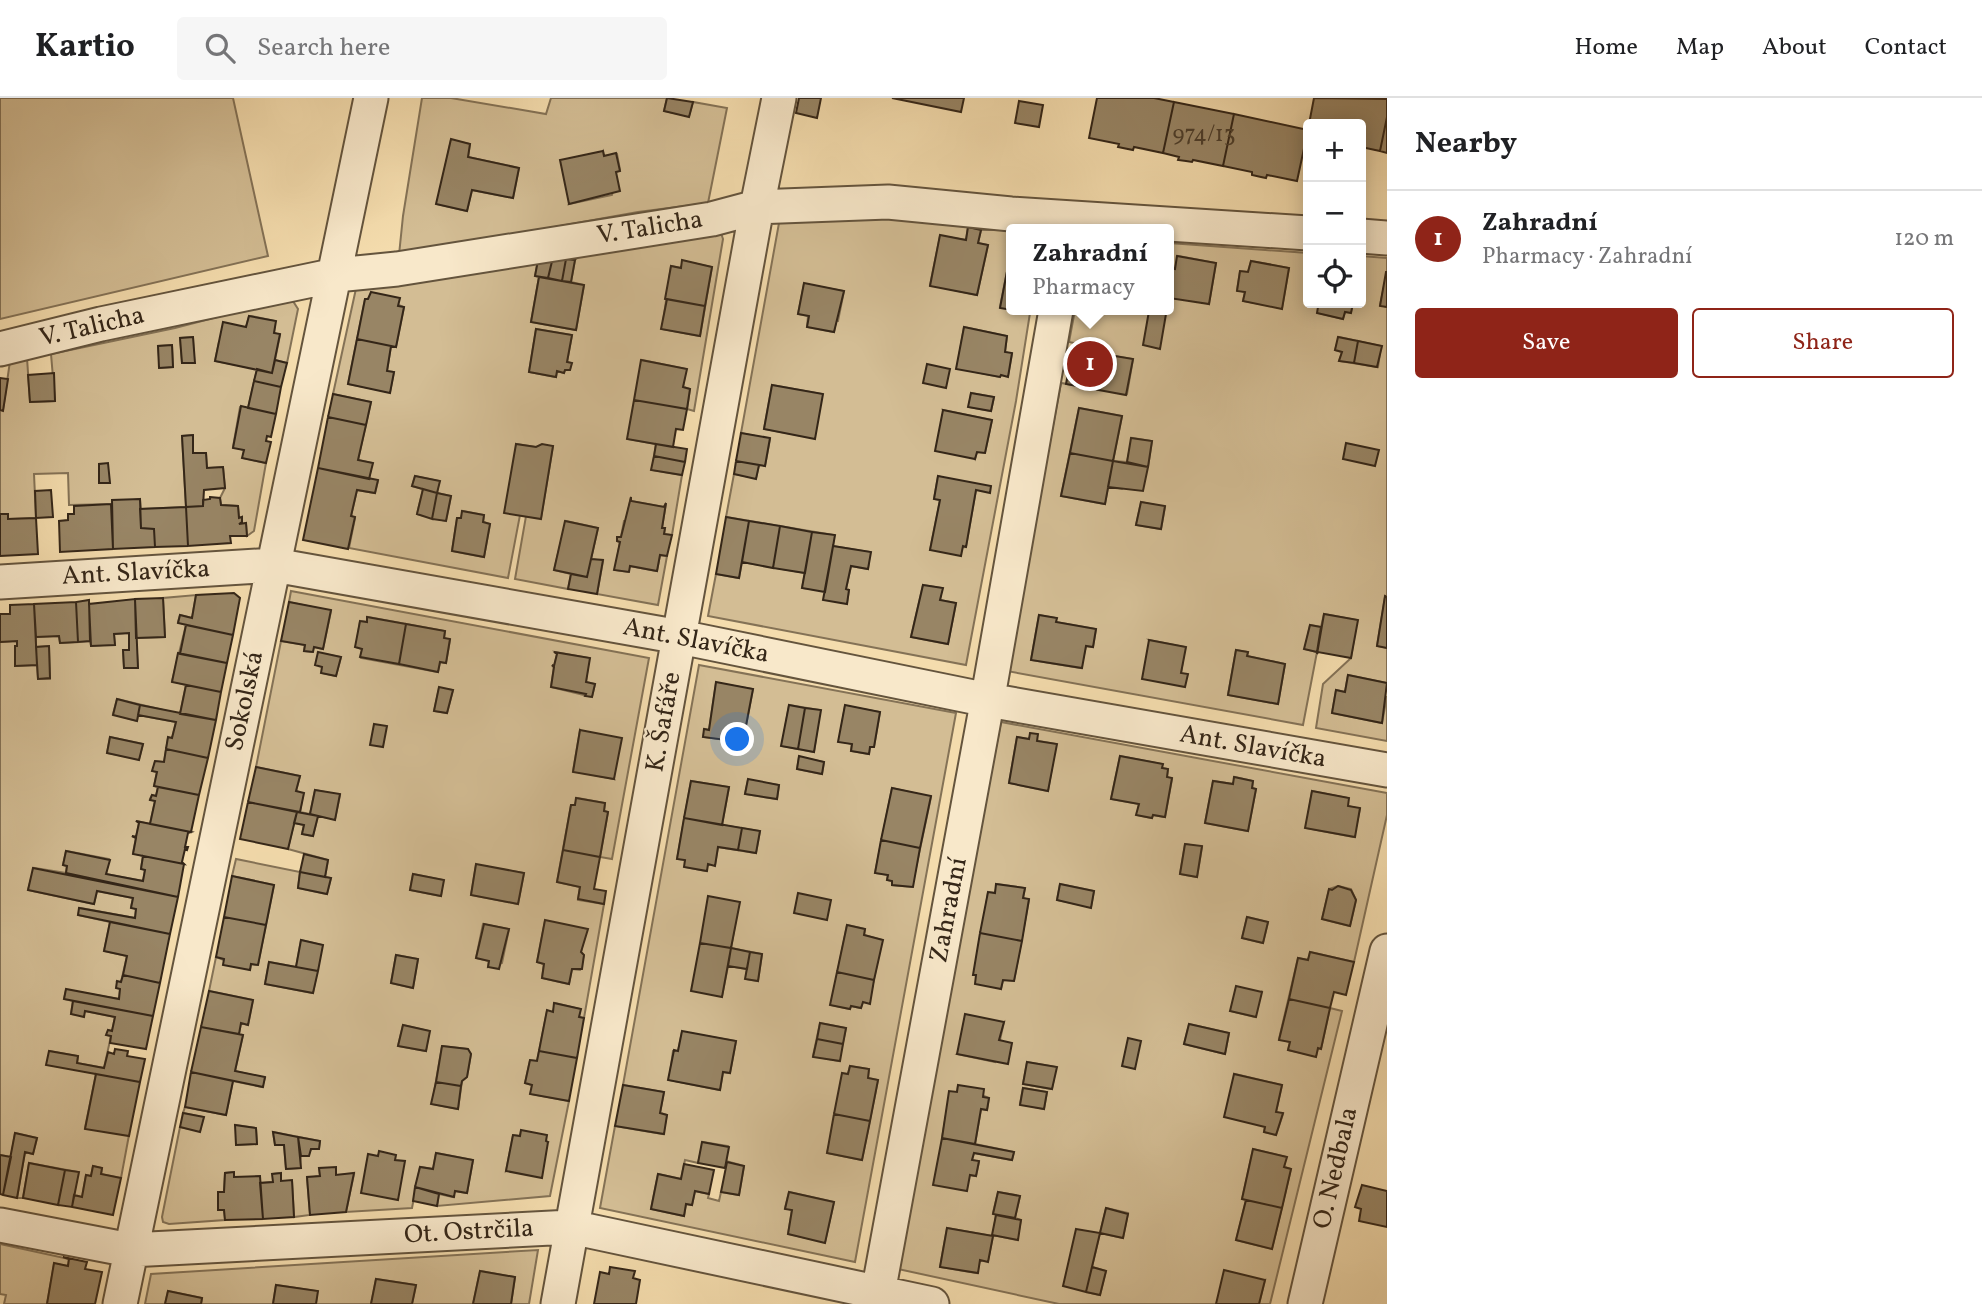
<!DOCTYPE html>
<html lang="en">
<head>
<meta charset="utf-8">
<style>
	:root { --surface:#fff; --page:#f6f6f6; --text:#202124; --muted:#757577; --line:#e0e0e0; --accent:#8f2418 }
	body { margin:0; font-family:Vollkorn,serif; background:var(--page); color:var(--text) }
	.controls { position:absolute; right:21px; top:21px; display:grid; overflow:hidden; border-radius:7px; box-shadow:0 4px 18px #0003 }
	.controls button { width:63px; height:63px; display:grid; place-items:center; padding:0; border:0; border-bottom:2px solid var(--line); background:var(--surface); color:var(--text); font:35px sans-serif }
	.you { position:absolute; left:738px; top:642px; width:24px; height:24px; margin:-18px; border:5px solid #fff; border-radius:50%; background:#1a73e8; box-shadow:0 0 0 10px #1a73e833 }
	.badge { display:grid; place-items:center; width:46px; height:46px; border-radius:50%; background:var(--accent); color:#fff; font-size:23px; font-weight:700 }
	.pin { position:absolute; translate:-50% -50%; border:4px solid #fff; box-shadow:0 2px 7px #0006 }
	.popup { position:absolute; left:1006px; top:126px; width:168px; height:91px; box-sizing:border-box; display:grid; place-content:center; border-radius:7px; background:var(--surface); filter:drop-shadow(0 2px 5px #0005); font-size:23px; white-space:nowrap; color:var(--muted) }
	.popup b { font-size:26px; color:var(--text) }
	.popup::after { content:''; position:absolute; left:50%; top:100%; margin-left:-14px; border:14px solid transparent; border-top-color:var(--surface) }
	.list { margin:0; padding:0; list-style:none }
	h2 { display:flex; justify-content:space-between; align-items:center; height:91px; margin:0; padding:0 28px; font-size:30px }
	h2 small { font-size:23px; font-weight:400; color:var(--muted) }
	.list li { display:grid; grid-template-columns:46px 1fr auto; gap:21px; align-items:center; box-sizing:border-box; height:98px; padding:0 28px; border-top:2px solid var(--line) }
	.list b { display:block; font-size:26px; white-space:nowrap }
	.list p { margin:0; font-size:23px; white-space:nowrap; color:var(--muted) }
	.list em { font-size:23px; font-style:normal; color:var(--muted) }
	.actions { display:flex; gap:14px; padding:21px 28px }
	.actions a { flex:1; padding:16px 0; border:2px solid var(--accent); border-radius:7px; text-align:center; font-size:24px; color:var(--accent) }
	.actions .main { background:var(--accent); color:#fff }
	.icon { flex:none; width:38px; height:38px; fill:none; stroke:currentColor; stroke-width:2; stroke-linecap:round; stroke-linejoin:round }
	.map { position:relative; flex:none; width:1387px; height:1206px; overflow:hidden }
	header { display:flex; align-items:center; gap:42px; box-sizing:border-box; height:98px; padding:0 35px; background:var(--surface); border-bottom:2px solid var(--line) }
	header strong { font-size:33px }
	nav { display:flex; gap:38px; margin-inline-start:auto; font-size:24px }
	.search { width:490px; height:63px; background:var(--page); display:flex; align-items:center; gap:18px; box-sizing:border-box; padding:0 24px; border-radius:7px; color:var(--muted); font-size:26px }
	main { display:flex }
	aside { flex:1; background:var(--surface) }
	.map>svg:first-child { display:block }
	.green { fill:#d3bd94; stroke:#847256; stroke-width:2; fill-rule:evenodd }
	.building { fill:#988565; stroke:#342618; stroke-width:2 }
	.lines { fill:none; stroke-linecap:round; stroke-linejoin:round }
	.minor-casing { stroke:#64543d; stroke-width:37 }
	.minor { stroke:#f8e8ca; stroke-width:33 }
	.labels { text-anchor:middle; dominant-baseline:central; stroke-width:5; stroke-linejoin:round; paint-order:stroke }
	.number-label { font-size:23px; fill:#4d3e2b }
	.street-label { font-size:26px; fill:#342618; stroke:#f8e8ca }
</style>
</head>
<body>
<header>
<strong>Kartio</strong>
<div class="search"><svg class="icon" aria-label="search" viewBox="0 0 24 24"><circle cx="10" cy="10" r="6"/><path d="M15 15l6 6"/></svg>Search here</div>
<nav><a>Home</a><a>Map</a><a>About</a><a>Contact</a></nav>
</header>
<main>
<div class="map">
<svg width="1387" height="1206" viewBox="0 0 1387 1206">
	<rect width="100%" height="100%" fill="#f4dcad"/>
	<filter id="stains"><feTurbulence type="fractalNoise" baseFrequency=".00286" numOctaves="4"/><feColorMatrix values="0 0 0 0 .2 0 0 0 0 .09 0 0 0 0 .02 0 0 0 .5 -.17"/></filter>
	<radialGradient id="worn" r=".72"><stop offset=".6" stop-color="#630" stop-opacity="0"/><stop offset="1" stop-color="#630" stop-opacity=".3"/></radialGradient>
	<path class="green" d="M0,0H233L268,158L0,221Z
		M422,0H451L546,16L551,0H667L664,13L689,18L693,4L727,10L708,105L638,114L399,157L403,118ZM451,42L470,46L468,59L519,70L513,100L472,92L467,113L437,106ZM603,53L604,58L617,56L620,72L616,74L612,97L569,106Z
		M888,120L968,129L966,142L940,138L930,187L977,197L988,147L978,145L981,132H1011V153L1000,209L1030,215L1016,303L966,567L708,518L716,476L739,480L742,464L805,475L802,490L825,493L847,505L849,492L846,491L851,468L868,471L870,454L833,448L834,437L726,419L734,376L756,380L759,367L765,368L770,341L741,335L779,125ZM804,186L844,193L838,223H836L834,234L807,229L808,218L798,216ZM964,229L1007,238L1005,254L1012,256L1008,278L1001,277L1000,279L957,270ZM772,287L822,296L814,340L764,331ZM971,295L994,299L991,313L969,309ZM943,312L992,322L985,355L977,354L975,361ZM938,378L976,392L966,449L930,452L940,402L934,401ZM923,487L942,490L940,502L956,505L948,546L911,539Z
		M721,135L723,141L694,313L687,311L690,291L683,289L686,271L642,262L628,341L656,346L652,372L682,377L672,437L664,436L665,430H662L666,405L664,409L631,403V399L626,423H624L621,439H617V443L620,444L615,472L628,474L630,468L657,473L660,457L667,458L658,507L597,496L603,463L591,461L598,430L566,423L554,472L571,476L568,491L515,481L526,418L541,420L553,348L536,349L516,346L520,417L508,480L349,450L355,420L351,418L357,392L375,395L378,383L369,381L372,365L358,362L371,304L333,296L357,186L539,157L535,178L539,179L531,224L576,232L584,187L571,184L575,162L586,151ZM683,163L712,169L700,238L662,231L671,168L681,170ZM371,196L404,209L396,249L391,248L387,273L394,274L390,294L348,286L365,201H368ZM536,231L572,237L567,264L571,265L570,272H565L564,275L557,273L556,279L529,274ZM415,378L439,383L437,395L451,398L446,423L417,416L423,391L412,388ZM463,413L484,417L483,424L490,426L484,459L452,453L457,420H461Z
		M1169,145L1308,155V205L1318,209V215L1343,221L1345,214H1351L1353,205H1361V158L1387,160V174L1380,207L1387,209V499H1385L1377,548L1387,550V585L1348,577L1345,594L1336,592L1332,615L1382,625L1387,598V643L1316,630L1323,586L1351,560L1357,522L1324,516L1321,529L1310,527L1305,551L1317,554L1303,627L1007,573L1061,285L1127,296L1133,261L1073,251L1074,245L1069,244L1075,212H1169V190L1209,206L1216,165L1178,158L1175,171L1169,170ZM1251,163L1289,170L1282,210L1243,203L1245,194L1237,192L1240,173L1248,174ZM1339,239L1381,248L1378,269L1339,263L1342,254L1335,252ZM1079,310L1122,318L1113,363L1127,364L1132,340L1152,343L1148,369L1122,391L1108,389L1105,406L1061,398ZM1141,404L1165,409L1161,431L1136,427ZM1039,517L1056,520V524L1096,531L1093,549L1086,548L1081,570L1031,562ZM1149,542L1185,549L1181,575ZM1236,552L1248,554L1247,558L1285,566L1278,606L1228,597Z
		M291,200L298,211L287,265L275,262L280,237L274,235L275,223L251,218H249L246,229L219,244L215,263L257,271L248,310L240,309L233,349L244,352L243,360L266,365L254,433L247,438L246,426H239L242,424V419L239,420L238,408L221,407L220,400L225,390L223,369L207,370L206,355H193L192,337L182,338L186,409L141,411L140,401L112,406L69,407L68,375L34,376L36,420L8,421L7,416H0V312H3L10,263L27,260L30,304L55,303L51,256L175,230ZM193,239L194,264L182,265L180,240ZM172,247L173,269L160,270L158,248Z
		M291,493L649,560L612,761L600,759L608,714L604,713L605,705L577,700L575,707H571L557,784L580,789L578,802L604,806L584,920L579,919L580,911L555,905L553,914L547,913L537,963L530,962L525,985L532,987L531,996L569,1003L550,1098L437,1108L439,1096L453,1099L455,1093L467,1095L473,1062L436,1055L433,1071L420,1069L412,1110L346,1114L354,1076L336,1077V1070H319L320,1078L307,1080L310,1117L294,1119L292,1083H281V1075L273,1076V1084L260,1085L234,1079L233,1074L225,1075L224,1094H218V1112H224L225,1122L169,1126L163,1124L162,1119L180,1029L200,1033L203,1019L183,1015L185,1009L226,1017L233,983L262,989L265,980L235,973L243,937L239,936L241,925L248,927L253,902L209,893L216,859L250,872L251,866L258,867L274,787L232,778L236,761L300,774L298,790L327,796L331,780L325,779L328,762L288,751L294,725L304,727L302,736L313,738L318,718L335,721L340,697L315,692L310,716L300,714L303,696L296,693L300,678L256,669L281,543L305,547L304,553L312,554L314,549L323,551L331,513L289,504ZM368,519L445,533L444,540L450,542L446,565L440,564L438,574L361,560L362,551L356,549L360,523L367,524ZM555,554L589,560L586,584L595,586L592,599L551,589L554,569L552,568H554L557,556ZM318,555L341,559L336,578L322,575V569ZM439,590L453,592L447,615L434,613ZM580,632L614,681L573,673ZM476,767L524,775L518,806L471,797ZM413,776L443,782L441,798L410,792ZM545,823L586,832L581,854L584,857L580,872L572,871L569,886L542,880L544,866L537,864ZM483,826L509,831L502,865L488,869L489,863L476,860ZM301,842L322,847L313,895L265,886L269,864L296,869ZM396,857L418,861L413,890L391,885ZM403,927L429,933L426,953L398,948ZM442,948L467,951L471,956L467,979L462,983L458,1011L432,1006ZM236,1027L256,1030L257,1046L236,1047ZM521,1033L548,1044L506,1073L513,1037L520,1038ZM273,1034L320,1043L319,1051H311L308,1058H301L300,1070L286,1071L284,1047H275Z
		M196,497L192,520L180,517L178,524L186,527L172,583L186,587L180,616L117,601L113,616L137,623L138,617L176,624L172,640H168L164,664L155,663L153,673L157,674L154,688L158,689L156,698L152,697L150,701L155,703L150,726L136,723L139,725L136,739L132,738L136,740L133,755L143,758L141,770L145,772L143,783L106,776L109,761L66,753L63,767L67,768L66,775L34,770L28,792L94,806L97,793L133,800L131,809L136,811L135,820L80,810L78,817L110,824L104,853L127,858L121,884H117L120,891L119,901L66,892L64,901L73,903L71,916L83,918L85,913L115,919L112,933L108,932L107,937L111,938L104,970L77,965L78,958L49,953L96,976L85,1030L129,1037L121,1080L101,1076L102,1070L93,1068L91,1078L86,1077L82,1099L74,1097L78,1074L29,1065L23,1100H17L25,1054L33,1056L37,1040L15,1035L11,1059L0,1057V544L17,543V548L15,549V568L37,567L38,581H50L49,548L36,549V539L59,538L60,545L90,543L91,548L115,546L114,536L129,535V552L123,553L124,570H138L136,540L165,539L163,500ZM110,639L143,646L139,661L107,655Z
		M699,567L956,615L855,1164L600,1110L615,1028L663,1036L667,1017L660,1015L664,994L623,987ZM716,585L753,591L744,638L731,636L726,642L703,639L705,631L709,632ZM789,607L820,612L814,654L782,648ZM845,608L880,614L874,649H870L869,656L851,653L852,646L839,643ZM799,659L824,664L822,676L797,671ZM748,682L779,687L777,701L745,696ZM691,683L729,689L722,727L760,733L756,755L718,749L715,767L708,766L706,773L685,769V762L677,761ZM892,690L931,699L912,789L892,787V783L887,782L888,777L875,775ZM739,804L731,850L762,856L758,883L746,881L747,871L728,868L722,898ZM847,827L865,831L864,837L882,842L869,905L863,904L861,910L851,908L850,911L831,907ZM820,925L846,930L839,963L813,958ZM682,934L736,943L730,975L723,974L720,992L669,982L673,953H678ZM850,968L869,971L868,980L878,982L862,1062L827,1055ZM703,1044L728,1048L726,1063L744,1068L739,1097L721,1094L719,1103L708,1100L709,1096L695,1093L692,1107L686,1106L684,1118L651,1111L658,1076L681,1081L685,1062L698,1065ZM789,1094L834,1104L825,1144L788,1136L792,1112L785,1110Z
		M1001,624L1387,695V717L1354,864L1310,854L1308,862L1298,860L1279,941L1290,944L1288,952L1316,958L1318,950L1321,951L1330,910L1342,913L1270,1206H1259L1265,1182L1216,1206H1059L898,1171L931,986ZM1017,639L1056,646L1048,693L1009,685ZM1120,658L1162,666V670L1168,671L1167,679L1172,681L1165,719L1153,717L1152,720L1137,717L1139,706L1111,701ZM1235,679L1253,683L1252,690L1256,691L1248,733L1205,725L1213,683L1233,686ZM1312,693L1348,700V708L1360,711L1354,739L1306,730ZM1185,746L1202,749L1197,779L1180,776ZM997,786L1025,790L1023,800L1029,802L1014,883L1003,882L1001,891L976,877L988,794L995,795ZM1060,786L1094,793L1091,809L1057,802ZM1338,788L1351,791L1356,802L1350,828L1322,821L1329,791ZM1247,819L1268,824L1263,845L1242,840ZM1261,894L1255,919L1231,913ZM1004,924L995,964L957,956ZM1189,926L1229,935L1225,956L1184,946ZM1027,964L1056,969L1052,991L1023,986ZM1235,976L1282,987L1276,1014L1283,1016L1276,1037L1264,1034L1265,1029ZM958,988L989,1000L987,1012L981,1011L975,1046L1014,1054L1012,1062L974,1055L972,1062L979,1064L976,1078L970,1077L942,1040L950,994H957ZM1023,990L1047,994L1044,1011L1020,1006ZM1253,1051L1286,1059L1284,1069L1291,1071L1272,1151L1236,1142L1246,1102L1242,1101ZM998,1094L1020,1098L1015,1120L1021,1122L1017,1142L993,1137L996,1117L993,1115ZM1106,1110L1128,1115L1123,1140L1100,1135ZM947,1130L993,1138L988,1163L980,1162L977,1175L940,1169ZM1100,1135L1092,1169L1106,1173L1100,1197L1086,1194Z
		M0,1146L69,1161L68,1168L54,1166L47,1206H4L6,1197L0,1196Z
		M538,1152L529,1206H511L515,1179L480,1173L473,1206H412L416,1187L376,1181L371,1206H316L317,1193L276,1187L273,1206H201L202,1200L168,1193L165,1206H145L151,1176Z"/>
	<path class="building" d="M667,0L693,4L689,19L664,13Z
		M799,0H821L817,20L796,15Z
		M892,0H964L961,14Z
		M1097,0H1154L1174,4L1163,55L1134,49L1133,52L1118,49L1119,46L1089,40Z
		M1314,0L1387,1V19L1380,53L1361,49V26H1309Z
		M1019,3L1043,7L1039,29L1015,25Z
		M1174,4L1234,16L1223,68L1193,62L1192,64L1186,63L1178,62L1179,59L1163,55Z
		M1234,16L1308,32L1297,83L1267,77L1266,80L1261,79L1252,77V74L1223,68Z
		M1387,19V55L1380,53Z
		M451,41L470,46L468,59L519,70L513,100L472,92L467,113L436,106Z
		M603,53L604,58L616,55L620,73L616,74L620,93L569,106L560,62Z
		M968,129L981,132L978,145L988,147L977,197L930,188L940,137L966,142Z
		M1011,153V212H1031L1030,215L1000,210Z
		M539,157L553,159L548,180L535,178Z
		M1177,158L1216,165L1209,206L1169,200L1171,190H1169V170L1175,171Z
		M553,159L566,161L562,183L548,180Z
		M566,161L575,162L571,184L562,183Z
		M682,162L712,169L705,208L665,201L671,168L681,170Z
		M1251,163L1289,170L1282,211L1243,203L1245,194L1237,193L1240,173L1248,174Z
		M1386,174H1387V209L1380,208Z
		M539,179L584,187L576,232L531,224Z
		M804,185L844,193L834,234L807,229L809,218L798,216Z
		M371,194L400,200L398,208L404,209L396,249L357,241L365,201H368Z
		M667,201L705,208L700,238L661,231Z
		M1313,205H1353L1351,215L1345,214L1343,221L1317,215L1318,209L1312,207Z
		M1149,213L1166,216L1160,251L1143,247Z
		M249,218L276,223L274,235L280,236L272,275L215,263L223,224L246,229Z
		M964,229L1007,238L1005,254L1012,255L1008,279L1001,277L1000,279L956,271Z
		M536,231L572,237L567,264L572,265L570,272H565L564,275L557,273L556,279L529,274Z
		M193,239L195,265H182L180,240Z
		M1338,239L1358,243L1354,265L1339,263L1342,254L1335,252Z
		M357,241L391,248L387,273L394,274L390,295L348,286Z
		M1358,243L1382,248L1377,269L1354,265Z
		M172,247L173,269L159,270L158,248Z
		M1073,251L1133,261L1126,297L1066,286Z
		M275,262L287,265L281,289L254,283L257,271L272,275Z
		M641,262L687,271L683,289L690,291L687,311L634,302Z
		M927,266L950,271L946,290L923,285Z
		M54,275L55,303L30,304L28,277Z
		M0,280L8,281L3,313L0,312Z
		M254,283L281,289L276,316L248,310Z
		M772,287L823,296L815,341L764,331Z
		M971,295L994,299L991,313L968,309Z
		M333,296L371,304L366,327L328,319Z
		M634,302L687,311L683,332L676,331L673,349L627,341Z
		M241,308L276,316L271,339L267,338L266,343L271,344L266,365L242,360L244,352L233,350Z
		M1079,310L1122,318L1113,363L1070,355Z
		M943,312L992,322L985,355L977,354L975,361L935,353Z
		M328,319L366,327L358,362L373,365L369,381L318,370Z
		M741,335L770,340L765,368L736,363Z
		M193,337V355H206L207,370L223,369L225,390L204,392L203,408L186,409L182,338Z
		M1131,340L1152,343L1148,369L1127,364Z
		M1346,345L1379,352L1375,368L1343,361Z
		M516,346L536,349L542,346L553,348L541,421L504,415Z
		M656,346L687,351L685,364L654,358Z
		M1070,355L1113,363L1105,406L1061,398Z
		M654,358L685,364L682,377L651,372Z
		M736,363L759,367L756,381L734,376Z
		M1113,363L1148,369L1143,393L1108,389Z
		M108,365L110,385H99V366Z
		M318,370L378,382L375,395L357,392L351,418L355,419L348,451L303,442Z
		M415,378L440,383L437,395L412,388Z
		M938,378L991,388L990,395L976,392L966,449L963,448L961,458L930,452L940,402L934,401Z
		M423,391L437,395L432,421L417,416Z
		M51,392L53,419L36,420L35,393Z
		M437,395L451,398L446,423L432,421Z
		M210,399L220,400L221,407L238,408L239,420L242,419V424L239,426L246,425L247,438H230L231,445L188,448L186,409L203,408V402L210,401Z
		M631,399V403L664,409L666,405L662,430H665L664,436L672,437L667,458L660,457L657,473L630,468L629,474L614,472L620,444L617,443V439H621Z
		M140,401L141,430L154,431L155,449L113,451L112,402Z
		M1141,404L1165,408L1161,431L1136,427Z
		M111,406L113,451L60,454L59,423L68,422V416H74V408Z
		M186,409L188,448L155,449L154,431L141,430L140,411Z
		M462,413L484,417L483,424L490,426L484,459L452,453L457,420H461Z
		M0,416H8V421L36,420L38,456L0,458Z
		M726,419L749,423L739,480L716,476Z
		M565,423L598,430L587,479L554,472Z
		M749,423L780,428L773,470L742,464Z
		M780,428L812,434L805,475L773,470Z
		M812,434L835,437L825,494L802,490Z
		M833,448L871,454L868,471L851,468L846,491L849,492L847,506L823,502Z
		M591,461L603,462L597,496L568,491L571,476L587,479Z
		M923,487L943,490L940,502L956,505L948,546L911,539Z
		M234,495L240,500L233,537L178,525L180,517L192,520L196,497Z
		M1385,498L1387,499V550L1377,548Z
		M163,500L165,539L136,540L135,501Z
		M135,501L138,570H124L123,552H129V535L114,536L115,547L91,548L89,506Z
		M89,502L90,543L78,544L76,504Z
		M76,504L78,544L60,545L59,538L36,539L34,506Z
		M289,504L331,512L323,551L314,549L313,554L304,553L305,547L281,543Z
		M34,506L37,567L15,568V548H17V543L0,544V516H10V507Z
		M1324,516L1358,522L1351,560L1318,554L1317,556Z
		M1039,517L1057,520L1056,524L1096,531L1093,549L1086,548L1082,570L1031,562Z
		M367,519L406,526L399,566L360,559L362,551L355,549L360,523L367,524Z
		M406,526L445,533L444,540L450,541L446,565L440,564L438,574L399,566Z
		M186,527L233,537L227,565L180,556Z
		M1310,527L1321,529L1317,554L1304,551Z
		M1149,542L1186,549L1181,575L1188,576L1185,589L1142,581Z
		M49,548L50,580L38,581L36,549Z
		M1236,552L1248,554L1247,558L1285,566L1278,606L1228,597Z
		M318,554L341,559L336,578L321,575L322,569L315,567Z
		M554,554L590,560L586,584L595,586L592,599L585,598L586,596L551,589L554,569L552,567L554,568L557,556Z
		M178,555L227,565L221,594L172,584Z
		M1348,577L1387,585L1382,625L1332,615L1336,592L1345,594Z
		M716,584L753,591L744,638L731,636V639L727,638L726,642L703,639L704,631L709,632Z
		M186,587L221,594L216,622L180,616Z
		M439,589L453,592L447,615L434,613Z
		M117,601L140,607L137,623L113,617Z
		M140,607L216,622L208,660L166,651L168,639L172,640L176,624L138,617Z
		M789,607L805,610L798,651L781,648Z
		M845,607L880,614L874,649H870L869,656L851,653L852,646L838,644Z
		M805,610L821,612L814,654L798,651Z
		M374,626L387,628L383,649L370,647Z
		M580,632L622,640L614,681L573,674Z
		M1030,635L1038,636L1037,643L1057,646L1048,693L1009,685L1017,639L1029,641Z
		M110,639L143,646L139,662L107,655Z
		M166,651L208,660L199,697L154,688L157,674L152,673L155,663L164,664Z
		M799,658L824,664L822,676L797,671Z
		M1120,658L1163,666L1162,670L1168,671L1167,679L1172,680L1165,719L1153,717L1152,720L1136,717L1139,706L1111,701Z
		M256,669L300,678L296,693L304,695L300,714L248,704Z
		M1234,679L1253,683L1252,690L1256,691L1248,733L1205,725L1213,683L1233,686Z
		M748,681L779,687L777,701L745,696Z
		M691,683L729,689L722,727L684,720Z
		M158,689L199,697L191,734L150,726L155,703L150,702L152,697L156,698Z
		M892,690L931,698L920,750L881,742Z
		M315,692L340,696L335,722L310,716Z
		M1312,693L1349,700L1348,708L1360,710L1355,739L1305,730Z
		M576,700L605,705L604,713L608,714L600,759L563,752L571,707H575Z
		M248,704L297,714L288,751L240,741Z
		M297,714L318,718L313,738L302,736L304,727L294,725Z
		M684,720L742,730L738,752L718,749L715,768L708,766L707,773L684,769L685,762L677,761Z
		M136,723L191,734L188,735L185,749H188L187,752L185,751L182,764L184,766L133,756L136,740L132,738L136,739L139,725Z
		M742,730L760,733L756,755L738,752Z
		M881,742L920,750L913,789L892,787V783L887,782L888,777L875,775Z
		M1185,746L1202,748L1197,779L1180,776Z
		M563,752L600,759L594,791L606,793L604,806L578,801L580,789L557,784Z
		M66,753L110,762L106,776L143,783L145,772L141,771L143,758L184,766L178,799L66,775L67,768L63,767Z
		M304,756L328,762L325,779L300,774Z
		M476,766L524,775L518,806L471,797Z
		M33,770L178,799L170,836L78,817L79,810L135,820L136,811L131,810L133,800L97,793L94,806L28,792Z
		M300,774L331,780L327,796L298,790Z
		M413,776L444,782L441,798L410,792Z
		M232,778L274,787L266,827L224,819Z
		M996,786L1025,790L1023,800L1029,801L1022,843L980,835L988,794L995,795Z
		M1060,786L1094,793L1091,810L1057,802Z
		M1338,788L1351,792L1356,802L1350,828L1322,821L1329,791L1332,792Z
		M798,795L831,802L827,822L794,815Z
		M708,798L740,804L731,850L700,845Z
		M224,819L266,827L258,867L251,866L250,872L223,867L224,861L216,859Z
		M1247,819L1268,824L1263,845L1242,840Z
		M545,822L588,831L581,854L584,857L582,871H572L569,886L542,880L544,866L537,864Z
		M110,824L170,836L160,885L123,877L127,858L104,853Z
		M484,826L509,831L499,871L488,869L489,863L476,860Z
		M847,827L865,831L864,837L883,842L874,882L837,874Z
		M980,835L1022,843L1014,883L1003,882L1001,891L975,886L976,877H973Z
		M301,842L323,847L318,873L296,869Z
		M700,845L731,850L722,899L691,893Z
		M731,850L750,854L747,871L728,868Z
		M750,854L762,856L758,883L745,881Z
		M1310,854L1354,864L1346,897L1334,894L1330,910L1289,901L1298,860L1308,862Z
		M396,857L418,861L413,890L391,885Z
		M269,864L318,873L313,895L265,886Z
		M837,874L874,882L870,906L863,904L861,910L851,908L850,911L830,907Z
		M123,877L160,885L153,918L64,901L66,891L119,901L120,891L116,890L117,883L121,884Z
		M1236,888L1262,894L1256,919L1230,913Z
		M209,893L253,902L248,927L241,925L239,936L201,929Z
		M1289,901L1330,910L1321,951L1318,950L1316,959L1288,952L1290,944L1279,942Z
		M73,903L153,918L146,951L110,945L111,938L106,937L108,932L112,933L115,919L85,913L84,919L71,916Z
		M554,905L581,911L579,919L584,920L577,960L539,953L547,912L553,914Z
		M965,916L1004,924L999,942L1012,945L1008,966L957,956Z
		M820,925L846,930L843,946L817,941Z
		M1189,926L1229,935L1225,956L1184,946Z
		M403,927L430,933L426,953L398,948Z
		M201,929L243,937L235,973L265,979L263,989L191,974Z
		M682,933L736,943L730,975L723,974L720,992L668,982L674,952L678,953Z
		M1128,940L1141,943L1135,971L1122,968Z
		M817,941L843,946L840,963L813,959Z
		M442,948L468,951L471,956L467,979L462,983L461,988L436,984Z
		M115,951L128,953L127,958L145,961L140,984L46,967L49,953L78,958L77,965L104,970L108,954L114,956Z
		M539,953L577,960L569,1003L530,996L532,987L525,985L530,962L537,963Z
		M1027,964L1057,969L1052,991L1023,986Z
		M850,968L869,971L868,980L878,982L870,1023L834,1016L842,975L848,976Z
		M191,974L233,983L226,1017L185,1009Z
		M96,976L140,984L129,1038L85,1031Z
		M1234,976L1282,987L1276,1014L1283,1015L1276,1037L1264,1034L1265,1029L1224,1019Z
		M436,984L461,988L458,1011L431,1006Z
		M623,987L664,994L660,1015L667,1017L664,1036L615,1028Z
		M958,987L984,991L983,999L989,1000L987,1012L981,1011L975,1046L942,1040L949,993L957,994Z
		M1023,990L1047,994L1044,1011L1020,1007Z
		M183,1015L204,1019L200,1034L180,1029Z
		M834,1016L870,1023L862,1062L827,1055Z
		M235,1027L256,1030L257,1046L236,1047Z
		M521,1032L547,1037L546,1043L548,1044L542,1080L506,1073L513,1037L520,1038Z
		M273,1034L298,1039L301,1070L286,1071L284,1047H275Z
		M15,1035L37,1040L33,1056L25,1054L17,1100L3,1097Z
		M298,1039L320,1043L319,1051H311L309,1058H301Z
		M942,1040L1014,1054L1012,1062L974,1055L972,1062L979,1063L976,1078L970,1077L967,1093L933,1087Z
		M702,1044L729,1049L725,1070L698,1065Z
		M1253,1051L1287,1059L1284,1069L1291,1071L1282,1110L1242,1101Z
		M379,1053L396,1057L395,1062L405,1063L398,1102L361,1095L368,1056L378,1058Z
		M436,1055L473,1062L467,1095L455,1093L454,1099L415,1089L420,1069L433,1071Z
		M0,1057L11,1059L3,1097L0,1096Z
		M727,1064L744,1068L739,1097L721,1094Z
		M29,1065L65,1072L58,1107L23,1100Z
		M684,1066L714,1072L709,1096L695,1093L692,1107L686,1106L684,1118L651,1111L658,1076L681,1081Z
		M93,1068L102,1070L101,1076L121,1080L113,1117L72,1109L74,1097L82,1099L86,1077L91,1078Z
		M336,1069V1077L354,1075L346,1114L310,1117L307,1079L320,1078L319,1070Z
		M65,1072L79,1074L72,1109L58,1107Z
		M234,1074V1079L260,1078L263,1121L225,1122L224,1112H218V1094H224L225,1075Z
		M281,1075V1083L292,1082L294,1119L263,1121L260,1085L273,1084L272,1076Z
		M1362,1087L1387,1093V1129L1359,1123L1361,1111L1355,1109Z
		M415,1089L439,1096L437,1108L413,1103Z
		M789,1094L834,1104L825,1145L788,1136L792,1112L785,1111Z
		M998,1094L1020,1098L1015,1120L993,1116Z
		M1246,1102L1282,1110L1272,1151L1236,1142Z
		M1106,1110L1128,1116L1123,1140L1100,1135Z
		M996,1117L1021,1122L1018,1142L992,1137Z
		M947,1130L993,1138L988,1164L980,1162L978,1175L940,1169Z
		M1076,1131L1100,1135L1086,1194L1063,1188Z
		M63,1159L87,1164L85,1171L102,1174L95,1206H47L54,1165L68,1168L69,1161Z
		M610,1169L635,1173L633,1180L640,1182L636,1206H594L600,1174L609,1176Z
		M1092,1169L1106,1173L1100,1197L1086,1194Z
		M1224,1172L1265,1182L1259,1206H1216Z
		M480,1173L515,1179L511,1206H473Z
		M376,1181L416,1187L412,1206H371Z
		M276,1187L318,1193L316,1206H273Z
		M168,1193L202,1200L201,1206H165Z"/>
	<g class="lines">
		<g class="minor-casing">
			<path id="minor" d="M1361,138L1387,140
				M0,251L101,226L336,177L397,171L712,121L757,109L888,104L1011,116L1308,135
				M0,484L274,467L680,539L988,602L1387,672
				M0,1127L130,1152L571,1129L932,1206
				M120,1206L371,0
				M558,1206L757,109L779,0
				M876,1206L985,616L1056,212
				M1305,1206L1387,853"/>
		</g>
		<use href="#minor" class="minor"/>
	</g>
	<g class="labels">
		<g class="number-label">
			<text x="1204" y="37">974/13</text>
		</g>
		<g class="street-label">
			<text transform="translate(650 130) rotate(-9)">V. Talicha</text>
			<text transform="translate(92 229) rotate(-13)">V. Talicha</text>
			<text transform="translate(136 475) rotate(-3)">Ant. Slavíčka</text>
			<text transform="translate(696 543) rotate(11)">Ant. Slavíčka</text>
			<text transform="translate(245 603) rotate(-78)">Sokolská</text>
			<text transform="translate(664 624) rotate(-80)">K. Šafáře</text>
			<text transform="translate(1253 649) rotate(10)">Ant. Slavíčka</text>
			<text transform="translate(949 812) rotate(-79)">Zahradní</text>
			<text transform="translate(1336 1070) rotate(-77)">O. Nedbala</text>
			<text transform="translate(469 1134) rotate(-3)">Ot. Ostrčila</text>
		</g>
	</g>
	<rect width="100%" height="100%" filter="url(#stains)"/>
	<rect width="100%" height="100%" fill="url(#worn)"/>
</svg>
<div class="controls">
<button>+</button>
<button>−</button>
<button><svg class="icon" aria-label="locate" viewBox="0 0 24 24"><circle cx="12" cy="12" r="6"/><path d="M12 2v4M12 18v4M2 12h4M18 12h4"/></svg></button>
</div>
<div class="you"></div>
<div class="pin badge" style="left:1090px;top:266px">1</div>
<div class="popup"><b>Zahradní</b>Pharmacy</div>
</div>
<aside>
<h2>Nearby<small></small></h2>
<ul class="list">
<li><span class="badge">1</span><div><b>Zahradní</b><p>Pharmacy · Zahradní</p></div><em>120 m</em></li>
</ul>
<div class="actions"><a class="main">Save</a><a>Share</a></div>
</aside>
</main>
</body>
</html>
